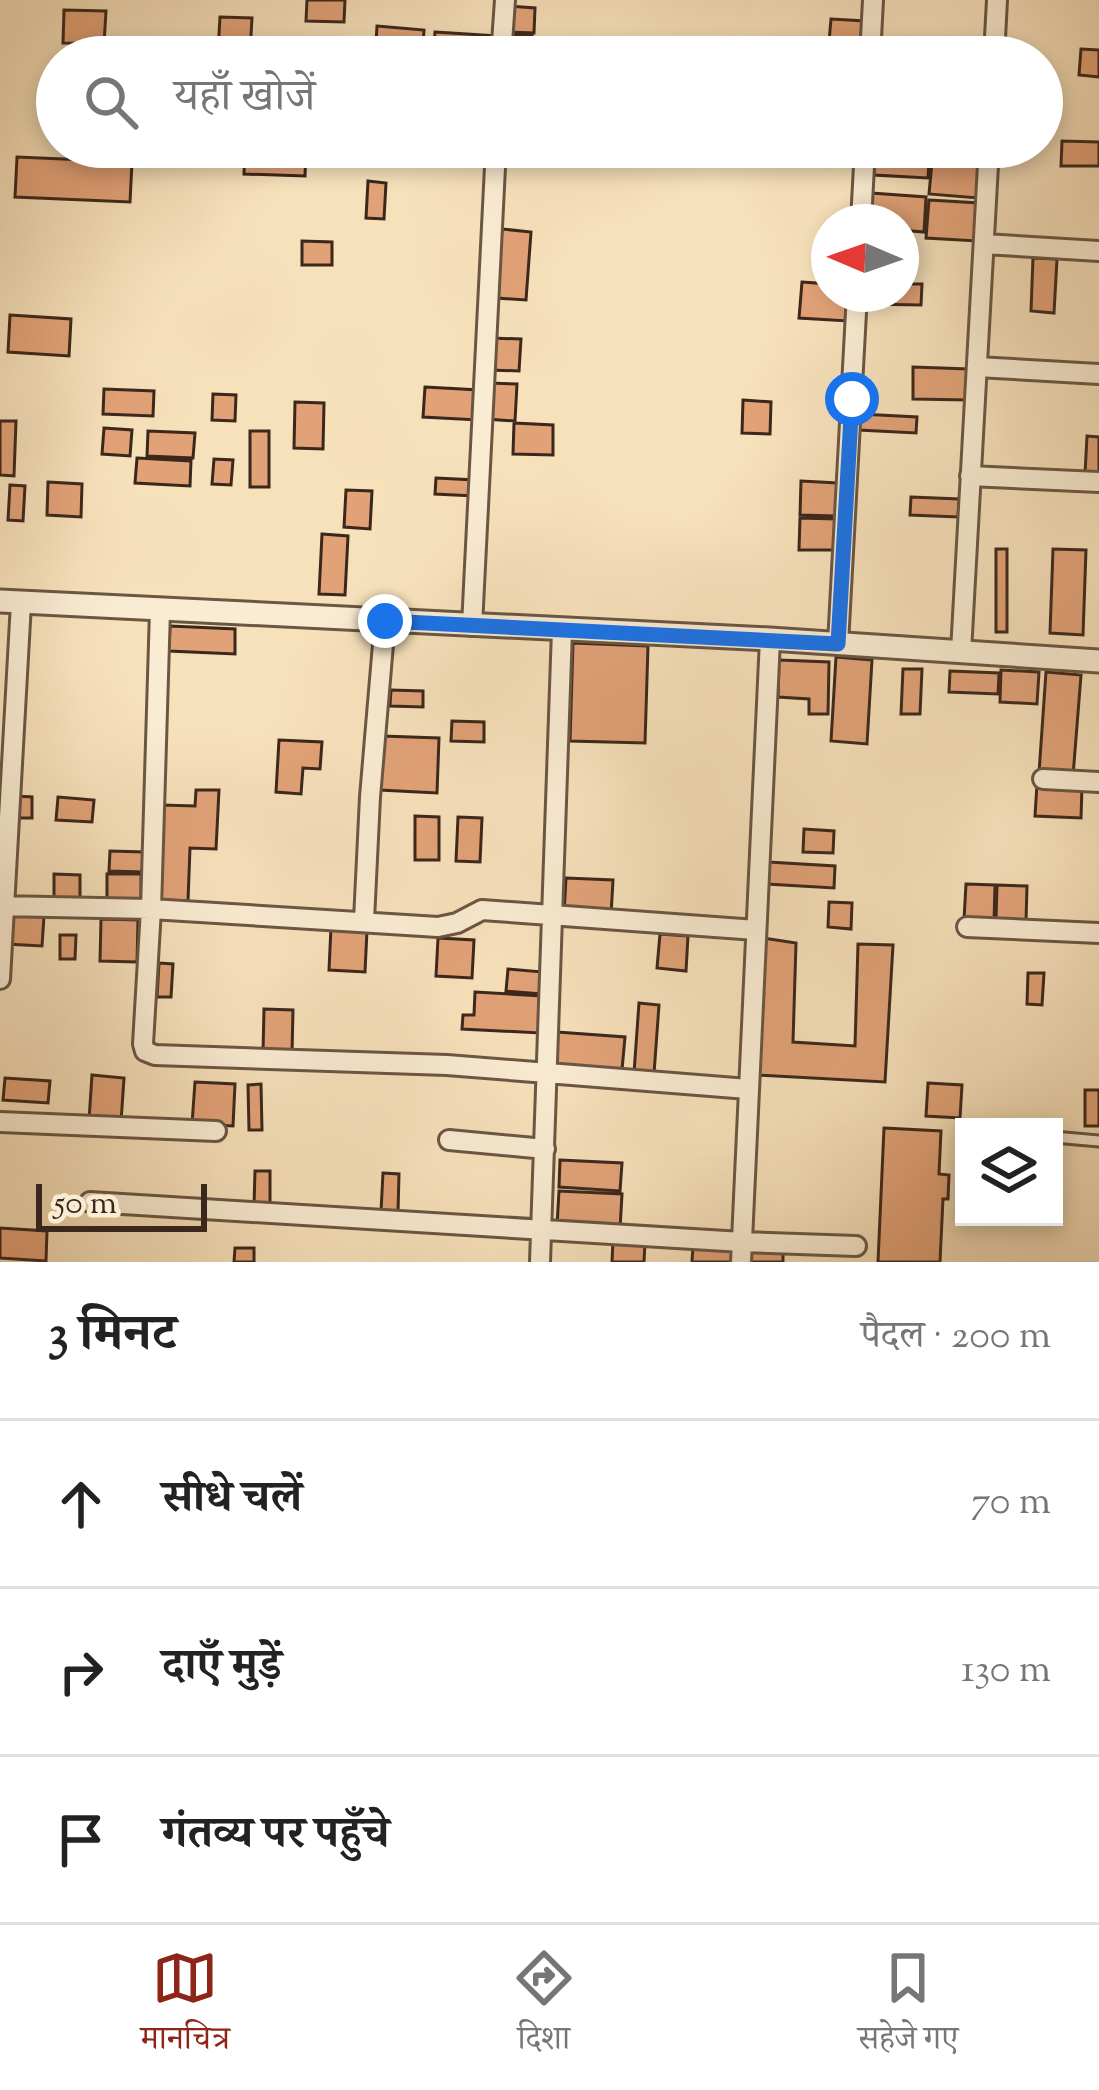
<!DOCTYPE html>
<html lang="hi">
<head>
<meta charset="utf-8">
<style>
	:root { --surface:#fff; --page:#f6f6f6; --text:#222; --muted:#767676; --line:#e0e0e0; --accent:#8f2418 }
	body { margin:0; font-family:"Sorts Mill Goudy","Noto Serif Devanagari",serif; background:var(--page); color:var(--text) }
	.controls { position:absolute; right:36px; bottom:36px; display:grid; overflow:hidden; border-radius:0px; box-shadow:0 6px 18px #0003 }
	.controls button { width:108px; height:108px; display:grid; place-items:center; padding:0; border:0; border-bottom:3px solid var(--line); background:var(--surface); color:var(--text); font:60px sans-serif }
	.compass { position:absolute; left:811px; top:204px; width:108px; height:108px; border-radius:50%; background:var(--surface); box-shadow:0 6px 18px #0003; rotate:272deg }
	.scale { position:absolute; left:36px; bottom:30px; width:171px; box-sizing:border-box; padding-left:12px; border:6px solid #3b271b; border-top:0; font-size:33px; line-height:42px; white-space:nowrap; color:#3b271b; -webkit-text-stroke:9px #faecd3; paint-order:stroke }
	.stop { position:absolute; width:36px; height:36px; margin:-27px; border:9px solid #1a73e8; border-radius:50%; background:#fff }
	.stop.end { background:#1a73e8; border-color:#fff; box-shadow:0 3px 12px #0008 }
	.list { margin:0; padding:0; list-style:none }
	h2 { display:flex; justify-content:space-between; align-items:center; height:156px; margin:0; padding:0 48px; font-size:51px }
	h2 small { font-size:39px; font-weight:400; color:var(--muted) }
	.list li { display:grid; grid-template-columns:78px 1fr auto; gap:36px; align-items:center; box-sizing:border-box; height:168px; padding:0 48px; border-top:3px solid var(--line) }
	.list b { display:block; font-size:45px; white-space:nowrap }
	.list em { font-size:39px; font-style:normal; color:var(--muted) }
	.icon { flex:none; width:66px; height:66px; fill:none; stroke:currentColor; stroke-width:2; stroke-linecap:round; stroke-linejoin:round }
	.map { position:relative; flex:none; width:1099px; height:1262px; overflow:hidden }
	.search { position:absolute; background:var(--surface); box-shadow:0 6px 18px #0003; left:36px; right:36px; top:36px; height:132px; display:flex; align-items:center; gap:30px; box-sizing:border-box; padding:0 42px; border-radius:66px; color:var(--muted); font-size:45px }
	.sheet { height:660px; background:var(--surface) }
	nav { display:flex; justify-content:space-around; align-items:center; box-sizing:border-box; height:168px; border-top:3px solid var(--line); background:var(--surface); font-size:33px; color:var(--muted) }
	nav a { display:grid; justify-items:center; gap:6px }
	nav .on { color:var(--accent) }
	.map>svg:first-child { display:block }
	.building { fill:#e2a278; stroke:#3b271b; stroke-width:3 }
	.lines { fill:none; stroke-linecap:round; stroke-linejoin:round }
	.service-casing { stroke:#6a5643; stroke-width:15 }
	.minor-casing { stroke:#6a5643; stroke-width:24 }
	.tertiary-casing { stroke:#6a5643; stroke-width:27 }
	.service { stroke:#faecd3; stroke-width:9 }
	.minor { stroke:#faecd3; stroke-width:18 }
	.tertiary { stroke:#faecd3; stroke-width:21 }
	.route { stroke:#1a73e8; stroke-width:15 }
</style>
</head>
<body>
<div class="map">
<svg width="1099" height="1262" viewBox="0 0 1099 1262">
	<rect width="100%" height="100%" fill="#f7e1bb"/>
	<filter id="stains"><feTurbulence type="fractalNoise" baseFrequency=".00167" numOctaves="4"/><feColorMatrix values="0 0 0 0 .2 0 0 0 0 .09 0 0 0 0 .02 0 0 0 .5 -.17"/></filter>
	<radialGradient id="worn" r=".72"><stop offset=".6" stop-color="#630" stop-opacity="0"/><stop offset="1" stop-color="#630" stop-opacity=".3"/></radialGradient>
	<path class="building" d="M307,0H345L344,22L306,21Z
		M508,6L535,8L534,33L507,32Z
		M64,10L106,11L104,44L63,43Z
		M220,17L252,18L250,52L218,51Z
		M831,19L865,21L862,55L828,53Z
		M377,26L424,30L422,57H375Z
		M435,32L497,36L496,57H433Z
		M505,35L532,36L531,57H505Z
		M1081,49L1099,50V77L1079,75Z
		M1062,141L1099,142V166H1061Z
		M245,147L306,148L305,176L244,174Z
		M17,157L132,162L130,202L15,197Z
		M875,157L929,160L928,178L874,175Z
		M932,162L981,166L978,198L929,194Z
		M368,181L386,183L384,219L366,218Z
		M871,193L926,197L924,232L901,230V222H869Z
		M929,200L979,203L977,241L926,238Z
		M502,229L531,232L526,300L497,298Z
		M302,241L332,242V265H302Z
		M1033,258L1057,259L1054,313L1031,311Z
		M802,282L829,284V294H849L848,321L799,318Z
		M901,284H922L921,305L865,304V294H901Z
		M10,315L71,319L69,356L8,352Z
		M491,338L521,339L519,371L490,370Z
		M913,367L968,369V400L913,399Z
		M488,383L517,384L515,421L486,419Z
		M425,387L479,390L478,420L423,417Z
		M104,389L154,391L153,416L103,414Z
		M213,394L236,395L235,421L212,420Z
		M743,400L771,402L770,434L742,433Z
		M295,402L324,403L323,449L294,448Z
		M860,414L917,417L916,433L859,430Z
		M0,421H16L14,476L0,475Z
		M514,423L553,425V455L513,454Z
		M104,428L132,430L130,456L102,454Z
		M148,431L195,433L193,458L147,456Z
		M250,431H269V487H250Z
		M1087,436L1099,437V475L1085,474Z
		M137,458L191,461L190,486L135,483Z
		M214,459L233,460L231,485L212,484Z
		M436,478L475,480L474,496L435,494Z
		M801,481L837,483L836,516L800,515Z
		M48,482L82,484L81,517L47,515Z
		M10,485L25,486L23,521L8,520Z
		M346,490L372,491L370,529L344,527Z
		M911,497L959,499L958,517L910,515Z
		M800,518L836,519L835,550H799Z
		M322,534L348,536L345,595L319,594Z
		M996,549H1007V632H996Z
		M1053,549L1086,550L1083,635L1050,633Z
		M170,626L235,629V654L169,651Z
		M573,643L648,646L645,743L570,741Z
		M836,657L872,660L867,744L831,741Z
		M779,660L829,662L828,714H809V699L778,697Z
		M903,669H922L920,714H901Z
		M1001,670L1039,672L1037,704L1000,702Z
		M950,671L999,673L998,694L949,692Z
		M1046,672L1081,675L1073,776L1039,773Z
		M391,690L423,691V707L390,706Z
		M452,721L484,722V742L451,741Z
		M382,736L439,738L437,793L380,790Z
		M279,740L322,742L320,769L303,768L301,794L276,792Z
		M1037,784L1082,786L1081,818L1035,816Z
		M196,790H219L216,849L190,848L188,901L159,900L162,805L195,806Z
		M16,796L32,797V818H16Z
		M58,797L94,800L92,822L56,820Z
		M415,816L439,817V860H415Z
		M458,817L482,818L480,862L456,861Z
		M804,829L834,831L833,853L803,852Z
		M110,851L144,852V872L109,871Z
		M768,862L835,866L834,888L767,884Z
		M54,874L80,875V905L54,904Z
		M107,874H141V906H107Z
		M566,878L613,880L611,916L564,914Z
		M966,884L995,885L994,921L964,920Z
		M997,885L1027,886L1026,921L996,920Z
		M829,902L852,903L851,929L828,927Z
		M8,915L44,916L42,946L6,944Z
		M101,919L138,920L137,962L100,961Z
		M331,927L367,930L365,972L329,970Z
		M660,934L688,936L686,971L657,968Z
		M60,935H76L75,959H60Z
		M438,938L474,940L472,978L436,976Z
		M763,938L796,943L793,1042L855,1046L858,944L893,945L885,1082L756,1075Z
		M159,963L173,964L171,997H157Z
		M508,969L543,972L542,994L506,991Z
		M1028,973H1044L1042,1005L1027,1004Z
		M475,992L542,996L540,1033L462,1029L463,1015H474Z
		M639,1003L659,1005L654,1074L634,1073Z
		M264,1009L293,1010L292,1054L263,1053Z
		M557,1032L625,1037L622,1070L555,1065Z
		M92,1075L124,1078L121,1122L89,1120Z
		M5,1078L50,1081L48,1103L3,1100Z
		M195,1082L235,1084L233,1126L192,1124Z
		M928,1083L962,1085L960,1118L926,1116Z
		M261,1084L262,1130H249L248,1085Z
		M1085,1090H1099V1126H1085Z
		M884,1128L941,1131L939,1174L949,1175L948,1199H943L940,1262H878Z
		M560,1160L622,1163L620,1191L559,1187Z
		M255,1171H270V1206H254Z
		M383,1173L399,1174L398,1212L381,1211Z
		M559,1191L622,1194L620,1229L557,1226Z
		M0,1228L47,1231L46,1261L0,1258Z
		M613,1240L645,1242L644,1262H612Z
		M693,1246L738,1248L737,1262H692Z
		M235,1248H254V1262H234Z
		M749,1251L783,1252V1262H749Z"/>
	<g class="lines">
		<g class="service-casing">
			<path id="service" d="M1054,1137L1099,1141"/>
		</g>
		<g class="minor-casing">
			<path id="minor" d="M501,57L505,0
				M870,57L873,0
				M994,57L997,0
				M861,222L865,147
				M984,244L1099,251
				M977,367L1099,374
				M970,476L1099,482
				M160,610L151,909L143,1044L145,1051L155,1055L447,1065L748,1089
				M472,626L496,147
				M838,644L857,294
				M961,652L989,147
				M1043,779L1099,782
				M0,906L151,909L438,927L457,923L482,910L756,930
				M364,920L370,797L385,621
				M967,927L1099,933
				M0,979L21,603
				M0,1122L216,1131
				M449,1140L545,1149
				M90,1202L742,1242L856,1246
				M540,1262L562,630
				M741,1262L770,639"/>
		</g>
		<g class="tertiary-casing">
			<path id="tertiary" d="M0,601L770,639L1099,661"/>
		</g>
		<use href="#service" class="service"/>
		<use href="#minor" class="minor"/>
		<use href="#tertiary" class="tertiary"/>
	</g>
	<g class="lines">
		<path class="route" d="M385,621L838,644L852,399"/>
	</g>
	<rect width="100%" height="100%" filter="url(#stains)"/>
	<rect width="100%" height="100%" fill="url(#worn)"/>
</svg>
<div class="controls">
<button><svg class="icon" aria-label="layers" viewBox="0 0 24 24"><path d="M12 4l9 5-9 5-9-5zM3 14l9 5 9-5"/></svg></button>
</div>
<svg class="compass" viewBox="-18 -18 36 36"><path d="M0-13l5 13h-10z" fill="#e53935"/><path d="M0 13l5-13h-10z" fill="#767676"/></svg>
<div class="scale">50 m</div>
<div class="stop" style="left:852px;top:399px"></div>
<div class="stop end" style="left:385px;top:621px"></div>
<div class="search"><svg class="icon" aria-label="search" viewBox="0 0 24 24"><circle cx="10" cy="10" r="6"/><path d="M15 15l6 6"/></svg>यहाँ खोजें</div>
</div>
<section class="sheet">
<h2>3 मिनट<small>पैदल · 200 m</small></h2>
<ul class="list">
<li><svg class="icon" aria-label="ahead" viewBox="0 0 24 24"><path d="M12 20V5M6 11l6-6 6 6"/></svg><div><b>सीधे चलें</b></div><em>70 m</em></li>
<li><svg class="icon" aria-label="right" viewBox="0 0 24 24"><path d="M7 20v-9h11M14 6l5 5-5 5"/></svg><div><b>दाएँ मुड़ें</b></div><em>130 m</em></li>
<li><svg class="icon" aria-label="arrive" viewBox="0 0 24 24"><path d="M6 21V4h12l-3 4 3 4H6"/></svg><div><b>गंतव्य पर पहुँचे</b></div></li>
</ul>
</section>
<nav>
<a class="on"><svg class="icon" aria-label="map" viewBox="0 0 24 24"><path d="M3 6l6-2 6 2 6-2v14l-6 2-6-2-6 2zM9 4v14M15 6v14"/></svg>मानचित्र</a>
<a><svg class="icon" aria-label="directions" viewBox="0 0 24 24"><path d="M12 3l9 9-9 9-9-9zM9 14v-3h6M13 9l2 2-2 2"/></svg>दिशा</a>
<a><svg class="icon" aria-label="saved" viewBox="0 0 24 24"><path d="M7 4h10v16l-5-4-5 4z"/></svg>सहेजे गए</a>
</nav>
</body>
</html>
